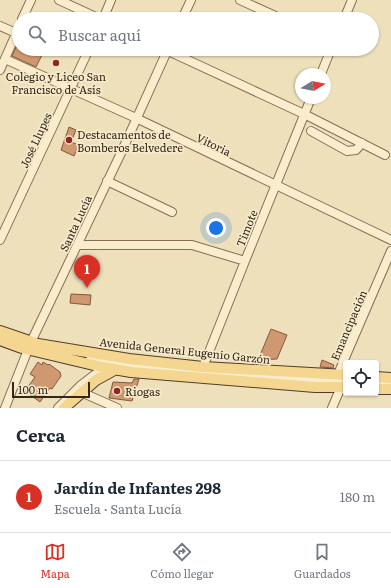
<!DOCTYPE html>
<html lang="es">
<head>
<meta charset="utf-8">
<style>
	:root { --surface:#fff; --page:#f2f2f3; --text:#1f2937; --muted:#747a83; --line:#e0e1e3; --accent:#d93025 }
	body { margin:0; font-family:Literata,serif; background:var(--page); color:var(--text) }
	.controls { position:absolute; right:12px; bottom:12px; display:grid; overflow:hidden; border-radius:4px; box-shadow:0 1px 3px #0004 }
	.controls button { width:36px; height:36px; display:grid; place-items:center; padding:0; border:0; border-bottom:1px solid var(--line); background:var(--surface); color:var(--text); font:20px sans-serif }
	.compass { position:absolute; left:295px; top:68px; width:36px; height:36px; border-radius:50%; background:var(--surface); box-shadow:0 1px 3px #0004; rotate:80deg }
	.scale { position:absolute; left:12px; bottom:10px; width:78px; box-sizing:border-box; padding-left:4px; border:2px solid #35271a; border-top:0; font-size:11px; line-height:14px; white-space:nowrap; color:#35271a; -webkit-text-stroke:3px #f6eacb; paint-order:stroke }
	.you { position:absolute; left:216px; top:228px; width:14px; height:14px; margin:-10px; border:3px solid #fff; border-radius:50%; background:#1a73e8; box-shadow:0 0 0 6px #1a73e833 }
	.badge { display:grid; place-items:center; width:26px; height:26px; border-radius:50%; background:var(--accent); color:#fff; font-size:13px; font-weight:700 }
	.pin { position:absolute; translate:-50% -33px; filter:drop-shadow(0 1px 2px #0008) }
	.pin::after { content:''; position:absolute; top:21px; width:14px; height:12px; background:inherit; clip-path:polygon(0 0,100% 0,50% 100%) }
	.list { margin:0; padding:0; list-style:none }
	h2 { display:flex; justify-content:space-between; align-items:center; height:52px; margin:0; padding:0 16px; font-size:17px }
	h2 small { font-size:13px; font-weight:400; color:var(--muted) }
	.list li { display:grid; grid-template-columns:26px 1fr auto; gap:12px; align-items:center; box-sizing:border-box; height:72px; padding:0 16px; border-top:1px solid var(--line) }
	.list b { display:block; font-size:15px; white-space:nowrap }
	.list p { margin:0; font-size:13px; white-space:nowrap; color:var(--muted) }
	.list em { font-size:13px; font-style:normal; color:var(--muted) }
	.icon { flex:none; width:22px; height:22px; fill:none; stroke:currentColor; stroke-width:2; stroke-linecap:round; stroke-linejoin:round }
	.map { position:relative; flex:none; width:391px; height:408px; overflow:hidden }
	.search { position:absolute; background:var(--surface); box-shadow:0 1px 3px #0004; left:12px; right:12px; top:12px; height:44px; display:flex; align-items:center; gap:10px; box-sizing:border-box; padding:0 14px; border-radius:22px; color:var(--muted); font-size:15px }
	.sheet { height:124px; background:var(--surface) }
	nav { display:flex; justify-content:space-around; align-items:center; box-sizing:border-box; height:56px; border-top:1px solid var(--line); background:var(--surface); font-size:11px; color:var(--muted) }
	nav a { display:grid; justify-items:center; gap:2px }
	nav .on { color:var(--accent) }
	.map>svg:first-child { display:block }
	.building { fill:#ce9870; stroke:#86593a }
	.lines { fill:none; stroke-linecap:round; stroke-linejoin:round }
	.minor-casing { stroke:#866f55; stroke-width:10 }
	.major-casing { stroke:#533d2a; stroke-width:12 }
	.minor { stroke:#faedce; stroke-width:8 }
	.major { stroke:#f4d691; stroke-width:10 }
	.poi-dot { fill:#962424; stroke:#f6eacb; stroke-width:1.5 }
	.labels { text-anchor:middle; dominant-baseline:central; stroke-width:3.5; stroke-linejoin:round; paint-order:stroke }
	.poi-label { font-size:11px; fill:#35271a; stroke:#f6eacb; text-anchor:start }
	.street-label { font-size:11px; fill:#35271a; stroke:#f6eacb }
</style>
</head>
<body>
<div class="map">
<svg width="391" height="408" viewBox="0 0 391 408">
	<rect width="100%" height="100%" fill="#eee0bb"/>
	<path class="building" d="M19,41V49H45L36,67L12,56Z
		M69,127L76,130L71,142L79,145L74,156L61,150Z
		M71,294L91,295L90,305L70,303Z
		M271,329L287,335L277,359L258,360Z
		M322,360L334,365L333,368L320,367Z
		M38,362L42,365L43,362L48,365L49,364L60,372L61,376L52,389L50,388L40,402L25,391L35,377L30,374Z
		M134,379H139L132,401L109,398L113,382L132,383Z"/>
	<g class="lines">
		<g class="minor-casing">
			<path id="minor" d="M59,0L100,19
				M240,0L282,19
				M22,19L31,0
				M103,19L111,0
				M182,19L191,0
				M344,19L352,0
				M0,26L16,33
				M164,49L304,114L385,155
				M5,59L136,118L391,240
				M0,70L19,27
				M321,74L331,49
				M311,131L347,151L356,150L362,143
				M107,181L172,212
				M0,240L89,49
				M77,245H192L245,261
				M90,360L124,363
				M128,367L249,376L346,381
				M203,367L245,261L311,98
				M376,383L391,384
				M81,392L117,408
				M5,408L31,342L121,153L168,49
				M58,408L80,386L106,366
				M332,408L341,387L338,374L391,251"/>
		</g>
		<g class="major-casing">
			<path id="major" d="M0,331L38,344L129,359L203,367L346,375
				M0,340L22,348L102,367L131,372L315,387H346
				M376,377L391,378
				M376,389H391
				M64,408L96,380L116,369"/>
		</g>
		<use href="#minor" class="minor"/>
		<use href="#major" class="major"/>
	</g>
	<g class="poi-dot">
		<circle cx="56" cy="63" r="4"/>
		<circle cx="69" cy="140" r="4"/>
		<circle cx="117" cy="391" r="4"/>
	</g>
	<g class="labels">
		<g class="poi-label">
			<text x="56" y="76" text-anchor="middle">Colegio y Liceo San<tspan x="56" dy="13">Francisco de Asís</tspan></text>
			<text x="77" y="134">Destacamentos de<tspan x="77" dy="13">Bomberos Belvedere</tspan></text>
			<text x="125" y="391">Riogas</text>
		</g>
		<g class="street-label">
			<text transform="translate(35 140) rotate(-65)">José Llupes</text>
			<text transform="translate(214 144) rotate(26)">Vitoria</text>
			<text transform="translate(75 223) rotate(-65)">Santa Lucía</text>
			<text transform="translate(246 228) rotate(-68)">Timote</text>
			<text transform="translate(348 325) rotate(-67)">Emancipación</text>
			<text transform="translate(185 350) rotate(6)">Avenida General Eugenio Garzón</text>
		</g>
	</g>
</svg>
<div class="controls">
<button><svg class="icon" aria-label="locate" viewBox="0 0 24 24"><circle cx="12" cy="12" r="6"/><path d="M12 2v4M12 18v4M2 12h4M18 12h4"/></svg></button>
</div>
<svg class="compass" viewBox="-18 -18 36 36"><path d="M0-13l5 13h-10z" fill="#e53935"/><path d="M0 13l5-13h-10z" fill="#747a83"/></svg>
<div class="scale">100 m</div>
<div class="you"></div>
<div class="pin badge" style="left:87px;top:288px">1</div>
<div class="search"><svg class="icon" aria-label="search" viewBox="0 0 24 24"><circle cx="10" cy="10" r="6"/><path d="M15 15l6 6"/></svg>Buscar aquí</div>
</div>
<section class="sheet">
<h2>Cerca<small></small></h2>
<ul class="list">
<li><span class="badge">1</span><div><b>Jardín de Infantes 298</b><p>Escuela · Santa Lucía</p></div><em>180 m</em></li>
</ul>
</section>
<nav>
<a class="on"><svg class="icon" aria-label="map" viewBox="0 0 24 24"><path d="M3 6l6-2 6 2 6-2v14l-6 2-6-2-6 2zM9 4v14M15 6v14"/></svg>Mapa</a>
<a><svg class="icon" aria-label="directions" viewBox="0 0 24 24"><path d="M12 3l9 9-9 9-9-9zM9 14v-3h6M13 9l2 2-2 2"/></svg>Cómo llegar</a>
<a><svg class="icon" aria-label="saved" viewBox="0 0 24 24"><path d="M7 4h10v16l-5-4-5 4z"/></svg>Guardados</a>
</nav>
</body>
</html>
